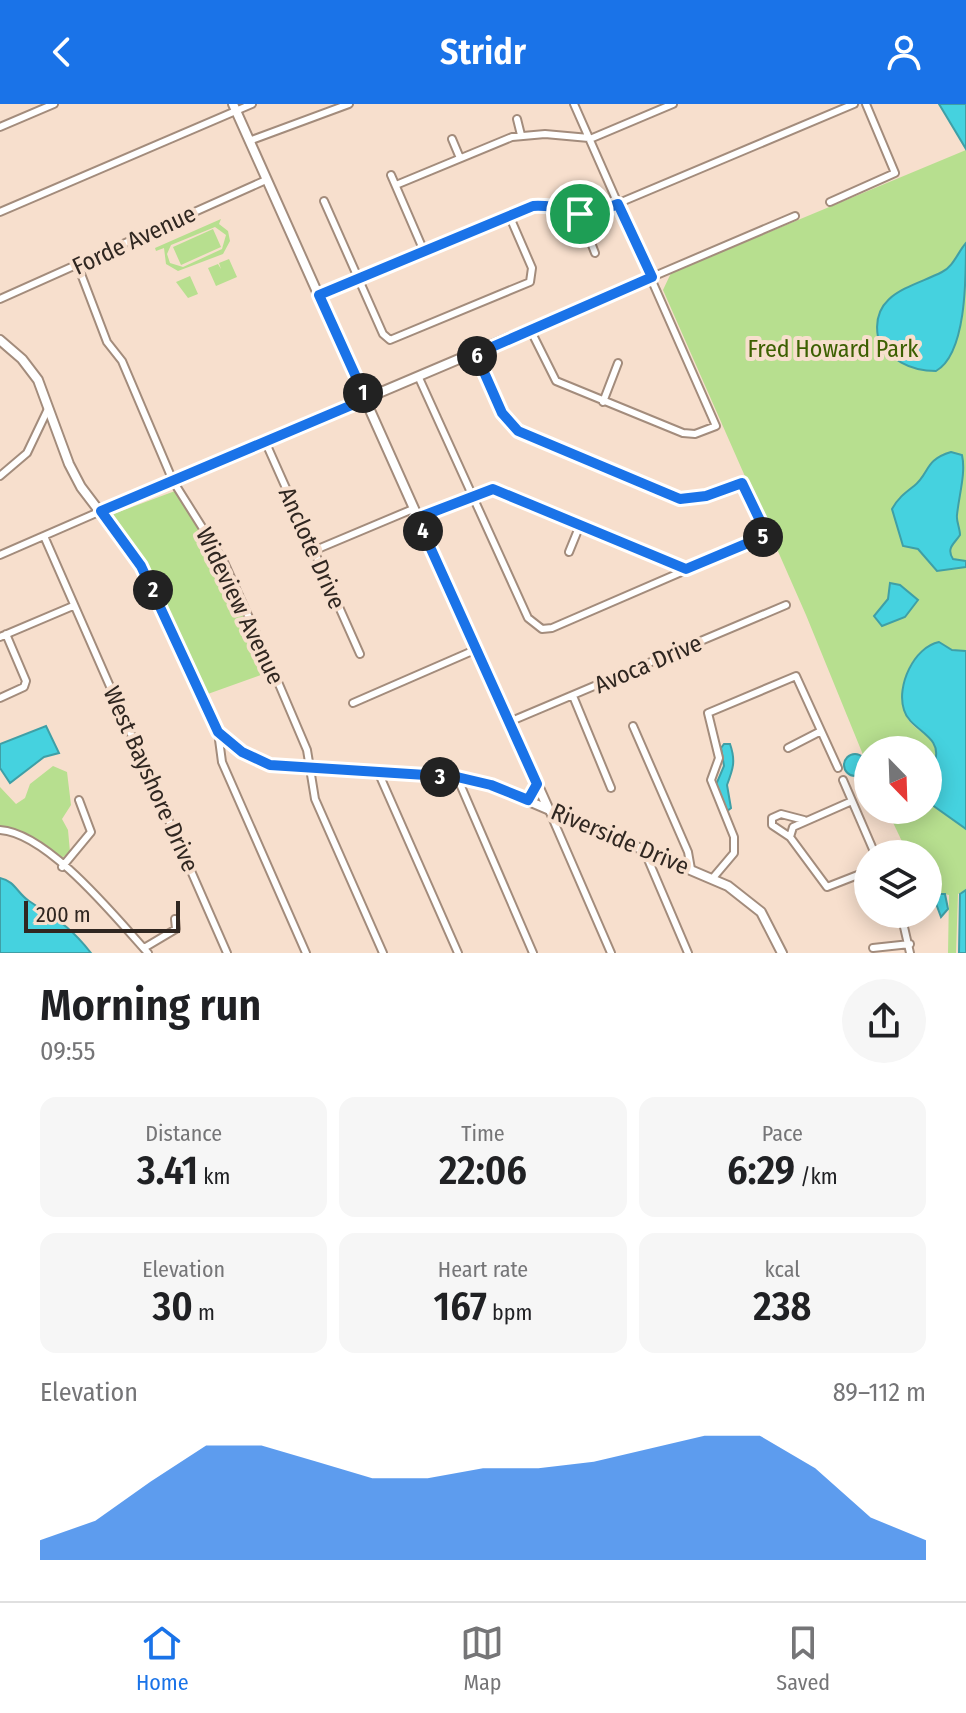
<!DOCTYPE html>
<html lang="en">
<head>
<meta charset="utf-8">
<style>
  body { margin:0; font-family:"Fira Sans Condensed",sans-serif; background:#f6f6f6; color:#202124; height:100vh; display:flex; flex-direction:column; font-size:30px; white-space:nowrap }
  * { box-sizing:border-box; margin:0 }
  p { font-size:26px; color:#757577 }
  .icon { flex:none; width:44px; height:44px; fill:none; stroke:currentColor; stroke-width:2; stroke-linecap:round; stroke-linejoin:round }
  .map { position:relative; height:849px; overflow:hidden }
  .details { display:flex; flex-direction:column; background:#fff; flex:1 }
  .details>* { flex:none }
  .needle { width:52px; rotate:157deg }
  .tools { position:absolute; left:854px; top:632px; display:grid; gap:16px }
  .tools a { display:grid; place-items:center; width:88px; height:88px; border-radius:50%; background:#fff; box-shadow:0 4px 20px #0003; font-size:40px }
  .scale { position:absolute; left:24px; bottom:20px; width:156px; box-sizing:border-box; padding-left:8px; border:4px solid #302721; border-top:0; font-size:22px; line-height:28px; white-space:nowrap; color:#302721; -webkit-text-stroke:6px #f7dfcd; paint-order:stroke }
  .pin { position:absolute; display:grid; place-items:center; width:68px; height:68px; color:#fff; margin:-34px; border:4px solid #fff; border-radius:50%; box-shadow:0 2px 8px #0007 }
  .km { position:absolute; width:40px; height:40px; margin:-20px; border-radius:50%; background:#222; color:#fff; font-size:22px; line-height:40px; text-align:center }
  .round { display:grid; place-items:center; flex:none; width:84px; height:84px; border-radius:42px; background:#f6f6f6 }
  .headline { display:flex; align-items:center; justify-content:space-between; height:136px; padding:0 40px }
  h1 { font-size:44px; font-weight:600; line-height:60px }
  .metrics { display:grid; grid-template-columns:repeat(3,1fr); gap:12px; height:136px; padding:8px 40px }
  .metrics div { display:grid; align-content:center; border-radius:16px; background:#f6f6f6; text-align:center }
  .metrics b { font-size:40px; font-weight:600 }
  .metrics small { font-size:22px; font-weight:400 }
  .metrics p { font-size:22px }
  .chart { height:224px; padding:16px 40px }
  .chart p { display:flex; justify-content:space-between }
  .chart svg { width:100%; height:144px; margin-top:8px; fill:#1a73e8; opacity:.7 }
  header { display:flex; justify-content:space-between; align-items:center; height:104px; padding:0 40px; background:#1a73e8; color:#fff; font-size:36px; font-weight:600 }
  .tab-bar { display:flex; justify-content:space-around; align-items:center; height:112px; border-top:2px solid #e0e0e0; background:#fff; font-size:22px; color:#757577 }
  .tab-bar a { display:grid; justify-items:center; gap:4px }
  .tab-bar .on { color:#1a73e8 }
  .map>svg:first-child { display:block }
  .green { fill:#b7df8f; fill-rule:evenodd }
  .water { fill:#45d2df; stroke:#3f9fa6; stroke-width:2 }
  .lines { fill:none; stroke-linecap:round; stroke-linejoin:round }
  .street-casing { stroke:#a38c7c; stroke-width:10 }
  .secondary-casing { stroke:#a38c7c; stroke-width:12 }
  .street { stroke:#fff; stroke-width:6 }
  .secondary { stroke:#fff; stroke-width:8 }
  .route-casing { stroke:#fff; stroke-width:16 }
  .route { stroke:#1a73e8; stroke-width:10 }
  .labels { text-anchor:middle; stroke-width:8; stroke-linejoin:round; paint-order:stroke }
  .street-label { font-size:24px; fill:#302721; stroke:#f7dfcd }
  .park-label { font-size:24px; fill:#3d6002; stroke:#f7dfcd }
</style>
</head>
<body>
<header><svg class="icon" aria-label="back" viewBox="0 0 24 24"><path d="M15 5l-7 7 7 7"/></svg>Stridr<svg class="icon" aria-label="person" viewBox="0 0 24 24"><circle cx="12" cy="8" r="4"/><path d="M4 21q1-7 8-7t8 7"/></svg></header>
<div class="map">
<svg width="966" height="849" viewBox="0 0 966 849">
  <rect width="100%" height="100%" fill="#f7dfcd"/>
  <path class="green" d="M966,46v501l-14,-1 -13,-7c-8,5 -20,10 -26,18 -10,15 -15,46 -3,61 11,13 32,17 25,39l-7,6v-17h-60v17l-62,-152 -143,-325 8,-17z
    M221,115l-2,5 9,7 2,10 -7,13 -45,17 -12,-7 -2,-16 -8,3 -1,-3zM215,123l11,8 -4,14 -39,18 -13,-4 -3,-9 4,-9z
    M213,125l8,18 -40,18 -8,-18z
    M229,155l8,18 -21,9 -8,-18 10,-4 3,5 -2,-6z
    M190,172l8,18 -10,4 -12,-16z
    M175,387l43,68 51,113 -64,23 -60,-128 -37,-51z
    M53,662l14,6 4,33 -9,14 6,11 2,22 -11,8 -29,-25 -30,-8v-40l16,17 9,-6 5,-14z
    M928,698l38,27v61l-8,4 -2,59h-8l1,-58 -13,-3 -4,8 -4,-7v-39h-20l-21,-44h41z"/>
  <path class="water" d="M939,0h27v45z
    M966,139c0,38 0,111 -30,128 -26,0 -47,-11 -58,-34 -8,-44 35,-50 64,-65 11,-5 16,-20 24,-29z
    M951,348l11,3c4,18 -3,40 -5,60 -1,6 3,13 3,20 -6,9 -14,13 -7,24l13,2v6l-29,4 -19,-22 -15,-3 -11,-37c6,-11 13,-16 22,-23 16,-13 10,-26 37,-34z
    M890,479l10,2 18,15 -13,17 -23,9 -8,-10 14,-17z
    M939,538l13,8 14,1v178l-38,-27v-35l7,-6c8,-26 -25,-30 -31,-51 -8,-24 10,-63 35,-68z
    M46,622l13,27 -15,4 -34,26 -10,-15v-24z
    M724,640h6c6,17 3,25 -3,41l4,23 -5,4 -11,-25 9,-21 -3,-18z
    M844 661a11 11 0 1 1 22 0a11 11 0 1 1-22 0Z
    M0,774c15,3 17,15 29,23 28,19 40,24 62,52h-91z
    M966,786v63h-7l1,-59z
    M938,790h7l3,15 -7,8 -7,-19z"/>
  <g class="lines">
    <g class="street-casing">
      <path id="street" d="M517,15l4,16
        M0,23l54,-23
        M452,35l8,19
        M590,35l83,-35
        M249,37l100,-37
        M391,71l32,74
        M396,81l116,-48 33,-3 44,4
        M324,97l59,133 7,6 140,-58 2,-14 -23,-53
        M830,98l65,-29 -29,-69
        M0,108l252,-108
        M580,110l15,39
        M78,162l29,76 15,19 51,120 51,81 54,120 29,68 8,49 68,154
        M652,173l143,-61
        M319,191l214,-89c24,-1 44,11 67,5l254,-107
        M0,195l266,-119
        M531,227l25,50 127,52 12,1 21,-8 -142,-322
        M419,274l109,240 14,11 10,-1 215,-93 -25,-52 -36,13 -26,3 -162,-68 -16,-18 -26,-59
        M603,298l15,-39
        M265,337l95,213
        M0,372l27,-23 21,-44
        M417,414l76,-29 193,80
        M44,432l183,417
        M313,447l100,-42
        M569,448l11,-27
        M0,451l101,-44
        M0,533l73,-31
        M573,592l38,92
        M0,594l24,-11 2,-6 -20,-47
        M353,599l124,-54
        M509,618l277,-117
        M633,622l55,126 3,17
        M218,628l4,30 84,191
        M788,644l33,-17
        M379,670l79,179
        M457,673l76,176
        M843,676l32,74
        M852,697l-59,26 -3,10 37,50 41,-16
        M548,704l63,145
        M0,726c48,3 116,88 148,123
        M790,733l-18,-12v-7l9,-4 23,6
        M644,746l44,103
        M62,763l29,-35 -12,-32
        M712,775l22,-26v-16l-23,-57 8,-22 -11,-45 88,-37 42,92
        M901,810l9,39
        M144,844l32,-19 -1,-10
        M873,844l37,-4"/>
    </g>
    <g class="secondary-casing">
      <path id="secondary" d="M233,0l315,704
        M0,236l22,19 16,21 31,84 12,23 60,79 77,166 24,20 28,13 187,12 34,8 237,101 33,26 21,41
        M101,407l551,-234"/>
    </g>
    <use href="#street" class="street"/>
    <use href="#secondary" class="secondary"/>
  </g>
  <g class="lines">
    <g class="route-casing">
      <path id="route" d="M618,100l34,73 -176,77 26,59 16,18 162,68 26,-3 36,-13 25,52 -81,34 -193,-80 -76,29 120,266 -9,16 -37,-15 -34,-8 -187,-12 -28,-13 -24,-20 -77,-166 -40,-55 265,-112 -47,-104 214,-89c39,-2 43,15 85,-2z"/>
    </g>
    <use href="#route" class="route"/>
  </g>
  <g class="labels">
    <g class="street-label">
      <text transform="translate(134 136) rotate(-25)" y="8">Forde Avenue</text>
      <text transform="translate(312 444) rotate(66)" y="8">Anclote Drive</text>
      <text transform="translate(240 502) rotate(64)" y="8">Wideview Avenue</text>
      <text transform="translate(648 560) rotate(-23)" y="8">Avoca Drive</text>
      <text transform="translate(151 675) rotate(66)" y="8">West Bayshore Drive</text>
      <text transform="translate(620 735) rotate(23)" y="8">Riverside Drive</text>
    </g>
    <g class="park-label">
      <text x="833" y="253">Fred Howard Park</text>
    </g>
  </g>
</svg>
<div class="tools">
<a><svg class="needle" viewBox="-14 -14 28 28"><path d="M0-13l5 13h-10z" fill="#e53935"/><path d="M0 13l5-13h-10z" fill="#757577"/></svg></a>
<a><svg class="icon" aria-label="layers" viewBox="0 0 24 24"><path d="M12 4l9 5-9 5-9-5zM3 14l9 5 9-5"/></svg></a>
</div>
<div class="scale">200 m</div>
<div class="pin" style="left:580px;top:110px;background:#1e9e55"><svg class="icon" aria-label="arrive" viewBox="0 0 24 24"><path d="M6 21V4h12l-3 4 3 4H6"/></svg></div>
<b class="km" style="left:363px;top:289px">1</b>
<b class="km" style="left:153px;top:486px">2</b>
<b class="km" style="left:440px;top:673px">3</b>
<b class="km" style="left:423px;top:427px">4</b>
<b class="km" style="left:763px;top:433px">5</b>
<b class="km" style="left:477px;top:252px">6</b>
</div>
<section class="details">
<div class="headline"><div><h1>Morning run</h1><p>09:55</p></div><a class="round"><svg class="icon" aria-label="share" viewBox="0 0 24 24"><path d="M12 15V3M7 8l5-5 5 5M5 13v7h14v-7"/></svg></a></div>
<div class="metrics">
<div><p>Distance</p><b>3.41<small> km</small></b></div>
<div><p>Time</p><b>22:06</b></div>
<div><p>Pace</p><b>6:29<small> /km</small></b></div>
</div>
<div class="metrics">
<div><p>Elevation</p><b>30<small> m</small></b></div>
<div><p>Heart rate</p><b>167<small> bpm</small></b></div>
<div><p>kcal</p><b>238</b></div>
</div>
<div class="chart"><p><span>Elevation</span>89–112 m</p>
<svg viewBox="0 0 160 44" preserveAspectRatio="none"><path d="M0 44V38L10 32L20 20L30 9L40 9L50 14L60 19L70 19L80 16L90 16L100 14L110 10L120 6L130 6L140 16L150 31L160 38V44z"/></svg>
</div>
</section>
<nav class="tab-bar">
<a class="on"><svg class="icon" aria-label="home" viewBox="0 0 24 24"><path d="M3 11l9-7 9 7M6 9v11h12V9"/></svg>Home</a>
<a><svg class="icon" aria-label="map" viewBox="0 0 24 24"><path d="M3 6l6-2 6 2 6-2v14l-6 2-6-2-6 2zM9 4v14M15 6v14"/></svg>Map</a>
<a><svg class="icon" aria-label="saved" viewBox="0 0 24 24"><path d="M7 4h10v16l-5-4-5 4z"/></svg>Saved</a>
</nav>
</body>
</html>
